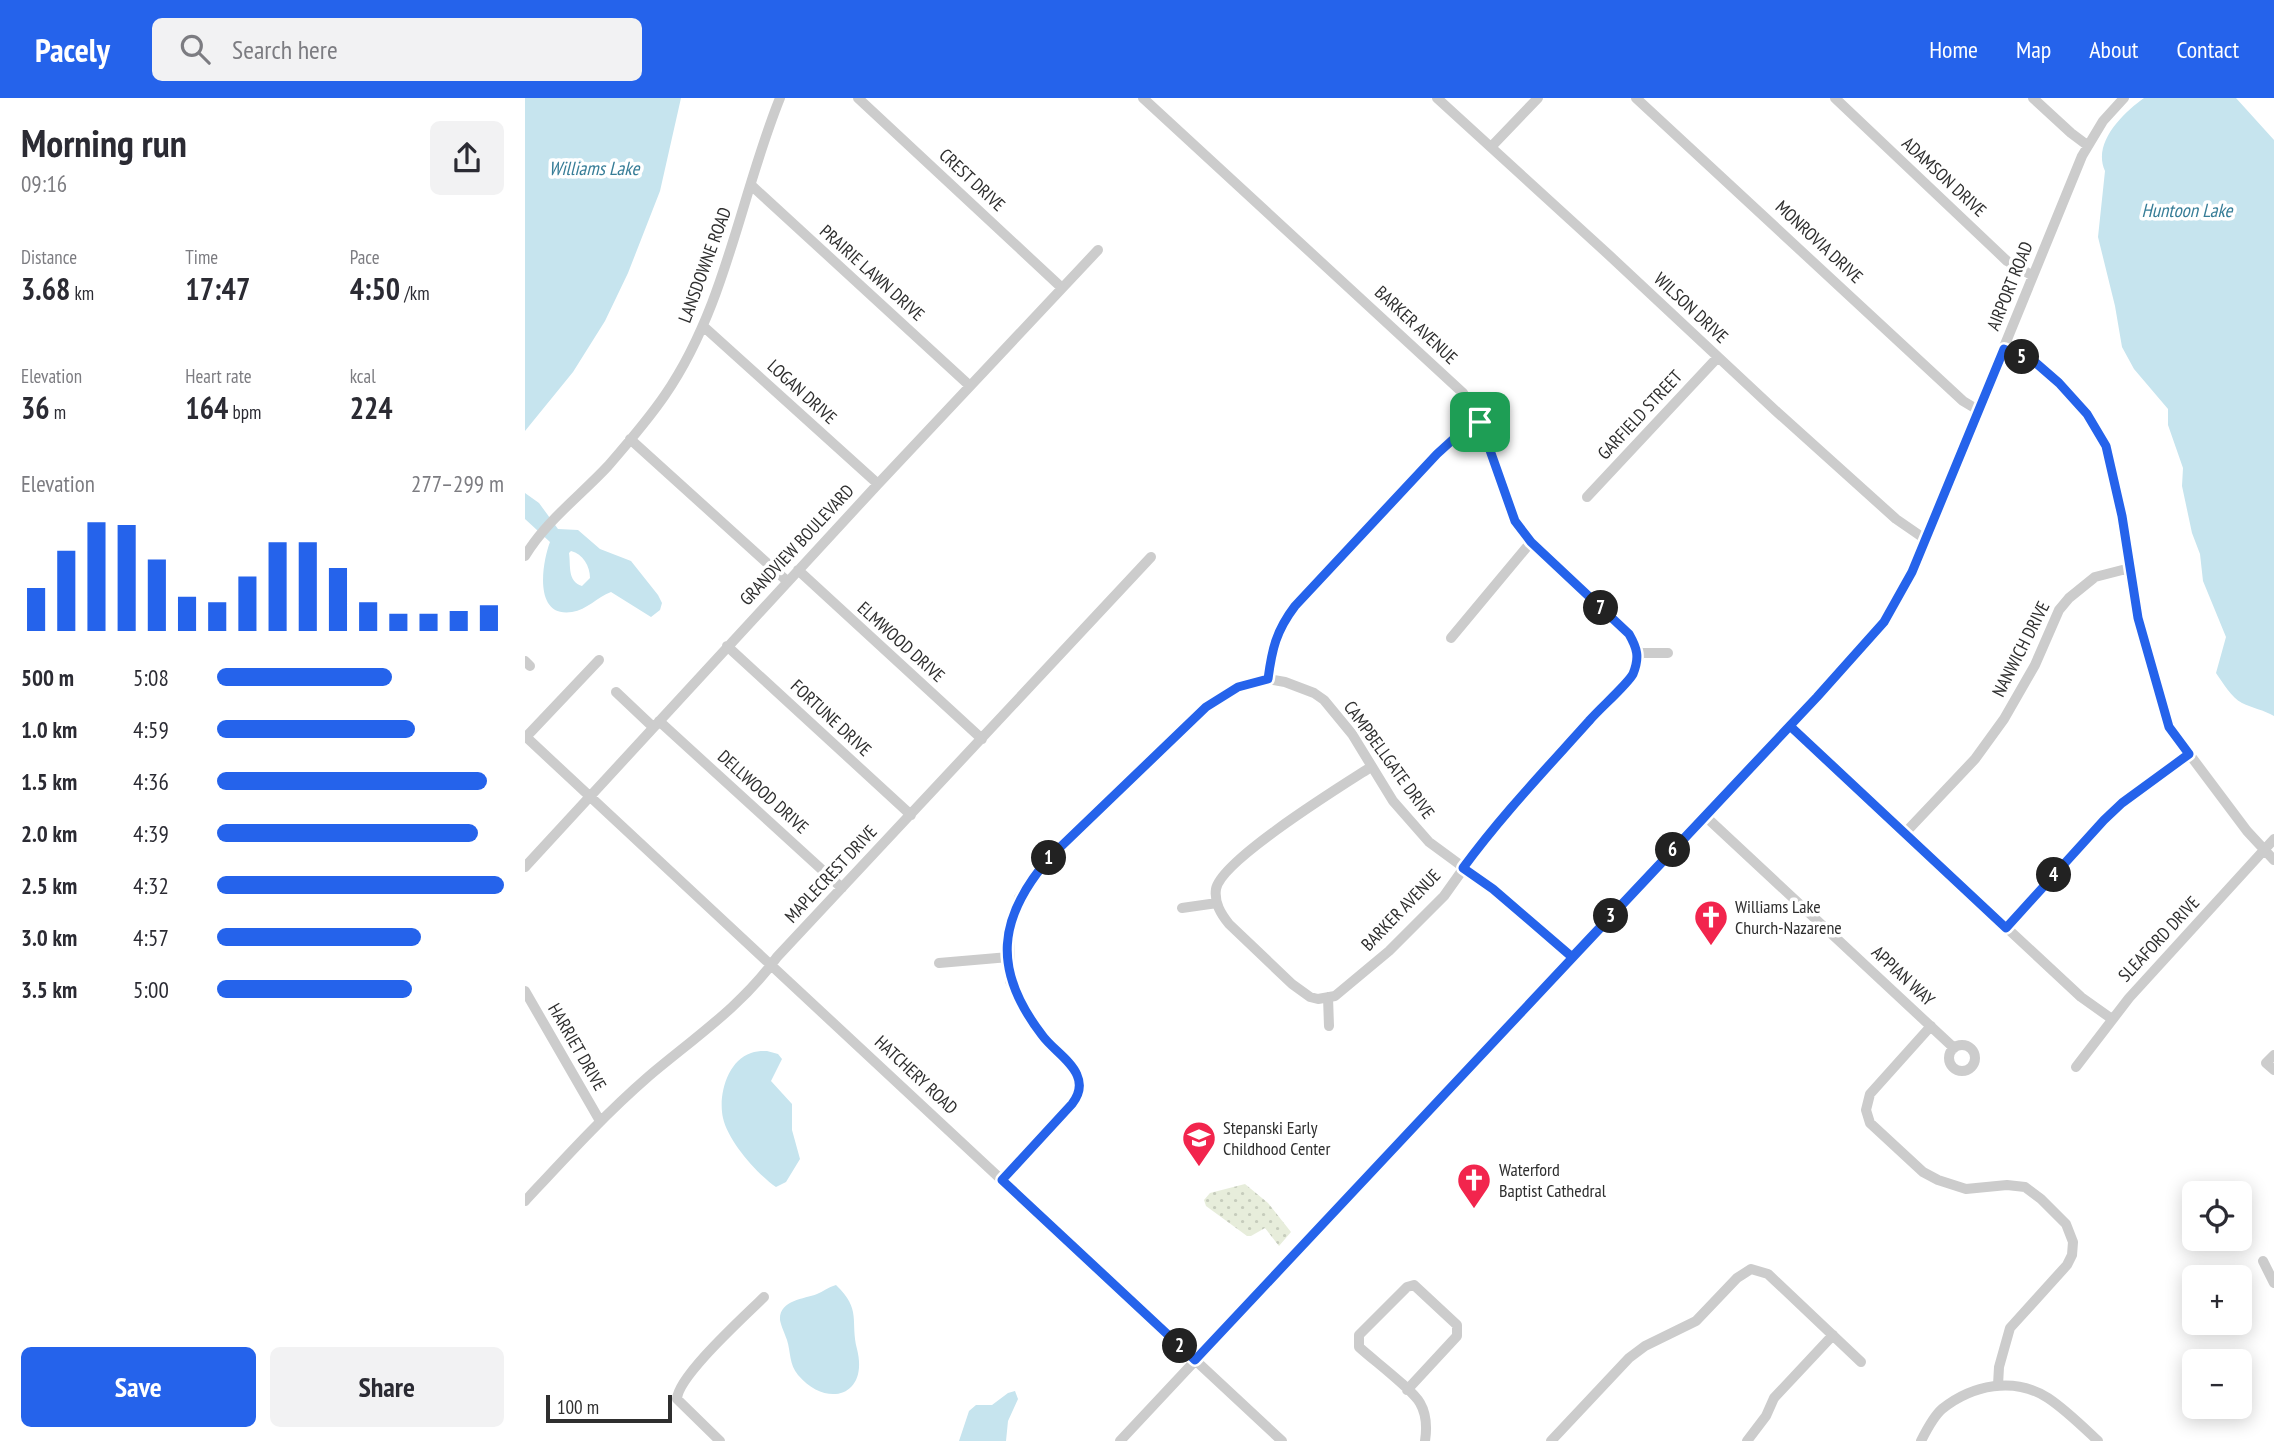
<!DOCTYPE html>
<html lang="en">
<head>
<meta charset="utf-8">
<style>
  body { margin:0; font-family:"PT Sans Narrow",sans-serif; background:#f2f2f3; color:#2b2b33; height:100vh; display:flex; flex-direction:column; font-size:26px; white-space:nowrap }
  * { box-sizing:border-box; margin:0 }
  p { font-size:23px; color:#7c7c81 }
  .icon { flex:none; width:38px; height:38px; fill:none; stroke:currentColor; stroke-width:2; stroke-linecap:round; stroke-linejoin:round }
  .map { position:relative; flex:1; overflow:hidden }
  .sheet { display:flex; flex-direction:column; background:#fff; width:525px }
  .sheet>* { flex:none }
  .controls { position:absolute; left:1657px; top:1083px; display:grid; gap:14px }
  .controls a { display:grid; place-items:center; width:70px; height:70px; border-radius:10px; background:#fff; box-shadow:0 4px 18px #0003; font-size:35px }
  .scale { position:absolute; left:21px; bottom:18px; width:126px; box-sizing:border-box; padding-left:7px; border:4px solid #2f2f2f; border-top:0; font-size:19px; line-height:24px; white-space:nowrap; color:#2f2f2f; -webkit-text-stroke:5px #fff; paint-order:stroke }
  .pin { position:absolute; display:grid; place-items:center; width:60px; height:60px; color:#fff; margin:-30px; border-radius:14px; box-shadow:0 4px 10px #0006 }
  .km { position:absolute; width:35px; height:35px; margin:-18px; border-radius:50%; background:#222; color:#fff; font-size:19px; line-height:35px; text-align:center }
  .round { display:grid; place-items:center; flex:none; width:74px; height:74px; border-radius:10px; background:#f2f2f3 }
  .summary { display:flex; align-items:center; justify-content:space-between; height:119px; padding:0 21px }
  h1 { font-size:38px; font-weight:700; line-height:52px }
  .metrics { display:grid; grid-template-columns:repeat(3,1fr); gap:10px; height:119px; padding:7px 21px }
  .metrics div { display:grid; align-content:center }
  .metrics b { font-size:30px; font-weight:700 }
  .metrics small { font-size:19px; font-weight:400 }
  .metrics p { font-size:19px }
  .chart { height:196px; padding:14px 21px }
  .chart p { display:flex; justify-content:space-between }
  .chart svg { width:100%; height:126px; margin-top:7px; stroke:#2563eb; stroke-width:6 }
  .primary-button { display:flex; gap:14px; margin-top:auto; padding:14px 21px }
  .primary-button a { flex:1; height:80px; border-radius:10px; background:#2563eb; color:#fff; font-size:28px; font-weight:700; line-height:80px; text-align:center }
  .primary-button a+a { background:#f2f2f3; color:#2b2b33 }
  ul { padding:0 21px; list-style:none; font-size:23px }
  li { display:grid; grid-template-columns:112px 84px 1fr; align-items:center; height:52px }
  li i { height:18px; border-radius:9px; background:#2563eb }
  header { display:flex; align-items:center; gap:42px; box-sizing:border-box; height:98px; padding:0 35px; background:#2563eb; color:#fff }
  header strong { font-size:33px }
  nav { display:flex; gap:38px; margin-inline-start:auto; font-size:24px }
  .search { width:490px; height:63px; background:#f2f2f3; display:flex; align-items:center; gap:18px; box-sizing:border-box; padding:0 24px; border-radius:10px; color:#7c7c81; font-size:26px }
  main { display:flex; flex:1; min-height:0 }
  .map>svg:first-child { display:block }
  .park { fill:url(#park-dots) }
  .water { fill:#c6e4ee; fill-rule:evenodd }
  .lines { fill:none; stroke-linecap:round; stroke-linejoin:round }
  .minor { stroke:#ccc; stroke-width:10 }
  .route-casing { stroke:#fff; stroke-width:14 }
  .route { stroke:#2563eb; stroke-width:9 }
  .labels { text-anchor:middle; stroke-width:7; stroke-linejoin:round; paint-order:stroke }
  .street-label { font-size:18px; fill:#2f2f2f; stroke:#fff }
  .poi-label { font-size:18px; fill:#2f2f2f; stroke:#fff; text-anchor:start }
  .water-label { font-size:19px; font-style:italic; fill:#377d97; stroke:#fff }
</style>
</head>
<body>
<header>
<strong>Pacely</strong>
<div class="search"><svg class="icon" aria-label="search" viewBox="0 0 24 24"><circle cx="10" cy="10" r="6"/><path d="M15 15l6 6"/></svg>Search here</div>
<nav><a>Home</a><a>Map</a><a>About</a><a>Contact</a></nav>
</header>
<main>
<section class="sheet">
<div class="summary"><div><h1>Morning run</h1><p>09:16</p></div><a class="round"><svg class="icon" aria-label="share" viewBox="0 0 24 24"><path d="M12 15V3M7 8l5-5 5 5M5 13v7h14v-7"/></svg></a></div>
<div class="metrics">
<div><p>Distance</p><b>3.68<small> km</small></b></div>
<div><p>Time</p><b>17:47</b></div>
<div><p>Pace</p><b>4:50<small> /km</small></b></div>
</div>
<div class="metrics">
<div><p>Elevation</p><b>36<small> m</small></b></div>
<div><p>Heart rate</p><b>164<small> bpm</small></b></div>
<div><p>kcal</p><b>224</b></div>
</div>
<div class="chart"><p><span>Elevation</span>277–299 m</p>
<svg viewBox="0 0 160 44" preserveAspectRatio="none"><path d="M5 44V29M15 44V16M25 44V6M35 44V7M45 44V19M55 44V32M65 44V34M75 44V25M85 44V13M95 44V13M105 44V22M115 44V34M125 44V38M135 44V38M145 44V37M155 44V35"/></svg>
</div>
<ul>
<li><b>500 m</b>5:08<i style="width:61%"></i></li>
<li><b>1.0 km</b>4:59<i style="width:69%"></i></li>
<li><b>1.5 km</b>4:36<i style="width:94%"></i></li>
<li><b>2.0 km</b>4:39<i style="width:91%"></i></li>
<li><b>2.5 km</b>4:32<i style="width:100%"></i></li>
<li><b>3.0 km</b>4:57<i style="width:71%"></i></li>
<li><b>3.5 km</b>5:00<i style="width:68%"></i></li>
</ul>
<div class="primary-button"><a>Save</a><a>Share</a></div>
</section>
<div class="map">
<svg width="1749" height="1343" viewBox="0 0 1749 1343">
  <defs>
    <pattern id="park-dots" width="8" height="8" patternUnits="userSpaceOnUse" patternTransform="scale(1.75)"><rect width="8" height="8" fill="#e7eddb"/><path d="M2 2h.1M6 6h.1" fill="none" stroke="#c6ccbc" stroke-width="1.8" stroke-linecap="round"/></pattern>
  </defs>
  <rect width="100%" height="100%" fill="#fff"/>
  <path class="park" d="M720,1086l23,19 23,29 -12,14 -14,-18 -14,8h-4l-41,-30 -2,-6 6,-7z"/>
  <path class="water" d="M0,0h156l-21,93 -32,82 -23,48 -32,51 -48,59z
    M1619,0h92l38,42v576c-10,-6 -22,-8 -32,-13 -11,-6 -19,-20 -26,-30l10,-36 -23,-56 -3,-27 -8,-21 -10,-47 1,-18 -15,-43v-16l-34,-40 -12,-22 -7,-41 -17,-69 7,-66c-13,-28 18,-58 39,-73z
    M0,395l14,10 19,26 20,1 22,19 31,12 27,34 4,8 -2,7 -9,7 -40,-25c-14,5 -24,18 -39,20 -39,6 -30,-49 -22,-70l-25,-23zM46,453c12,3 19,15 19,27l-8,8c-15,-5 -11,-20 -13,-33z
    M242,953l11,3 4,5 -11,22 21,23v26l8,29 -14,23 -10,5c-19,-13 -48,-46 -53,-69 -5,-22 4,-57 28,-65 5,-2 11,-2 16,-2z
    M311,1187c26,25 14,36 21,64 12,47 -30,60 -59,26 -9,-11 -7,-22 -11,-35 -2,-6 -6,-14 -7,-20 -1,-20 24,-21 37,-26 6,-2 11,-7 19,-9z
    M490,1293l3,8 -10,22 -2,20h-47l10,-30 7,-6h16l16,-12z"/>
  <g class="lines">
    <path class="minor" d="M333,0l204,190
      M618,0l320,295 14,21 38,107 16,21 97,92 9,13 2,9 -7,20 -24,24 -122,137 -42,59 -55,55 -54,45 -17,3 -8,-2 -18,-13 -63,-60c-8,-10 -15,-21 -13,-35 5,-29 127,-104 155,-122
      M912,0l173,158 167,156 119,107 29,20
      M1111,0l327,303 15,9
      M1310,0l172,163 26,15
      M1508,0l38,35 16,12
      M966,49l47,-49
      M226,87l219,201
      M178,228l175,158
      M1479,251l32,14 14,11 37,40 12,18 7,14 9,35 23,137 31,109 78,104 27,29
      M105,341l157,142
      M1062,399l131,-140
      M0,458c21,-35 55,-60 83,-90 19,-22 40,-46 57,-71 61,-89 75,-198 115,-297
      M273,472l184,169
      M926,540l80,-96
      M202,548l184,169
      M1113,555h30
      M0,563l5,5
      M743,581c4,-31 8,-48 27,-73l142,-152 22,-20 21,-12
      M91,594l37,35
      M134,623l183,167
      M1265,628l291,271 31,22
      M0,638l757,705
      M1,639l73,-77
      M1180,718l249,232
      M1380,735l70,-74 29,-40 31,-54 24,-55 10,-12 26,-21 35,-9
      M0,769l353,-383 220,-234
      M657,810l35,-5
      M1481,829l98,-107 18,-17 67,-49
      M414,865l70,-6
      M0,893l75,130
      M803,899l1,29
      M1406,928l-61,68 -4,16 4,13 53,49 15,8 28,9 41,-4 18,2 16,12 25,25 7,18 -1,13 -5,10 -57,63 -11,39 -1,18
      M1424 960a13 13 0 1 1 26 0a13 13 0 1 1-26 0Z
      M1749,957l-8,8 8,7
      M1551,969l53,-69 145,-159
      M477,1082l70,-76 7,-9 1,-11 -4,-12 -29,-30 -17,-22 -20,-39 -1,-51 10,-32 13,-20 45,-49 129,-122 32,-20 30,-8 17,3 29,11 10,7 28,34 41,67 36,41 64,47 79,68
      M0,1103c40,-43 79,-86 124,-125 45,-38 93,-70 128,-119l374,-400
      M1738,1163l11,22
      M882,1292l50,-54v-11l-43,-40 -7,2 -48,48v12c14,13 53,42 61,56 7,12 7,25 5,38
      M195,1343l-43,-42c1,-23 68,-83 87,-102
      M595,1343l670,-715 88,-97 17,-25 17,-32 170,-416 21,-35 21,-23
      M1026,1343l78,-83 16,-12 51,-25 41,-43 14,-9 17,5 93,88
      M1222,1343l19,-25 8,-18 59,-63
      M1396,1343c5,-10 12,-24 21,-32 30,-24 72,-33 106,-11 18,12 34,28 50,43"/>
  </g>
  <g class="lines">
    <g class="route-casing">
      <path id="route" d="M955,324l-21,12 -22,20 -142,152c-19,25 -23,43 -27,73l-30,8 -32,20 -156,150c-53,61 -58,113 -8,178 9,13 29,25 35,40 5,11 2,20 -5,29l-70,76 193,180 595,-634 216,202 98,-108 18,-17 67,-49 -20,-27 -31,-109 -16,-102 -16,-70 -19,-32 -28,-31 -23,-20 -32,-14 -92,223 -28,50 -67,75 -245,260 -79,-68 -30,-21c38,-52 83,-99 126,-147 10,-12 38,-36 44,-47 7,-17 4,-26 -4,-40l-98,-92 -16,-21 -35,-99"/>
    </g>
    <use href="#route" class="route"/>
  </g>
  <defs>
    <g id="church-pin" transform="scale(1.75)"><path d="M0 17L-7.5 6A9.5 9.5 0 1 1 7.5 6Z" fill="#f2254d" stroke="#fff"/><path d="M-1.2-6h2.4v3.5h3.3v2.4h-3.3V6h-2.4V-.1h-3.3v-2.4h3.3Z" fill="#fff"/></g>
    <g id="school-pin" transform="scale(1.75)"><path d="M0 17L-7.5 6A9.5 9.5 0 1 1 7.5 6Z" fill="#f2254d" stroke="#fff"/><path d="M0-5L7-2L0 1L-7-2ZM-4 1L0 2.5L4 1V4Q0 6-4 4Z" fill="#fff"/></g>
  </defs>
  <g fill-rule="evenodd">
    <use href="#church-pin" x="1186" y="819"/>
    <use href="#school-pin" x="674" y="1040"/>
    <use href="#church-pin" x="949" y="1082"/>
  </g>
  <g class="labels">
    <g class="street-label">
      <text transform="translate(1419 79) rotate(43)" y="6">ADAMSON DRIVE</text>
      <text transform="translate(447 82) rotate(43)" y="6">CREST DRIVE</text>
      <text transform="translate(1294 144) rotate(43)" y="6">MONROVIA DRIVE</text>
      <text transform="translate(180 167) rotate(-70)" y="6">LANSDOWNE ROAD</text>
      <text transform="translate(347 175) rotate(42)" y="6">PRAIRIE LAWN DRIVE</text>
      <text transform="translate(1485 188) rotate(-68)" y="6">AIRPORT ROAD</text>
      <text transform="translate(1166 210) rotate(43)" y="6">WILSON DRIVE</text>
      <text transform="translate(891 227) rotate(43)" y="6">BARKER AVENUE</text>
      <text transform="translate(277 294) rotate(42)" y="6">LOGAN DRIVE</text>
      <text transform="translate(1115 317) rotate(-47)" y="6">GARFIELD STREET</text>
      <text transform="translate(272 447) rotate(-47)" y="6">GRANDVIEW BOULEVARD</text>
      <text transform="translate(376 544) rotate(42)" y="6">ELMWOOD DRIVE</text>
      <text transform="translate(1496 551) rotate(-63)" y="6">NANWICH DRIVE</text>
      <text transform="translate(306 620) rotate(43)" y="6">FORTUNE DRIVE</text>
      <text transform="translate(864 662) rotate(54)" y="6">CAMPBELLGATE DRIVE</text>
      <text transform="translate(238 694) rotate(42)" y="6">DELLWOOD DRIVE</text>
      <text transform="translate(306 776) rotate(-47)" y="6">MAPLECREST DRIVE</text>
      <text transform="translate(876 812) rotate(-46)" y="6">BARKER AVENUE</text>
      <text transform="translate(1634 841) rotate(-47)" y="6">SLEAFORD DRIVE</text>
      <text transform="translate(1378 878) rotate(43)" y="6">APPIAN WAY</text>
      <text transform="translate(52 949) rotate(60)" y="6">HARRIET DRIVE</text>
      <text transform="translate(391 977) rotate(43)" y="6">HATCHERY ROAD</text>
    </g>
    <g class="poi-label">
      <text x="1210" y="815">Williams Lake<tspan x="1210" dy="21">Church-Nazarene</tspan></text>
      <text x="698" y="1036">Stepanski Early<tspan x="698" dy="21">Childhood Center</tspan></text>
      <text x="974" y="1078">Waterford<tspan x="974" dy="21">Baptist Cathedral</tspan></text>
    </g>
    <g class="water-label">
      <text x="69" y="77">Williams Lake</text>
      <text x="1662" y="119">Huntoon Lake</text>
    </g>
  </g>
</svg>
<div class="controls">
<a><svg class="icon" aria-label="locate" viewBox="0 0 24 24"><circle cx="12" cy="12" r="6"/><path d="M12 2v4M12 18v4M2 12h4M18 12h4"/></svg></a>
<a>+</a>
<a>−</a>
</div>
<div class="scale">100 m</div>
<div class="pin" style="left:955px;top:324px;background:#1e9e55"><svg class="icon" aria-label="arrive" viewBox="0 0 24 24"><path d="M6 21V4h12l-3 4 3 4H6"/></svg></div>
<b class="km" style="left:524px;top:760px">1</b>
<b class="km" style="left:655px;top:1248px">2</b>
<b class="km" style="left:1086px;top:818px">3</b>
<b class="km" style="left:1529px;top:777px">4</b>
<b class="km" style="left:1497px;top:259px">5</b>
<b class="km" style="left:1148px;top:752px">6</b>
<b class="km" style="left:1076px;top:510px">7</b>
</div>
</main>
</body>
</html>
